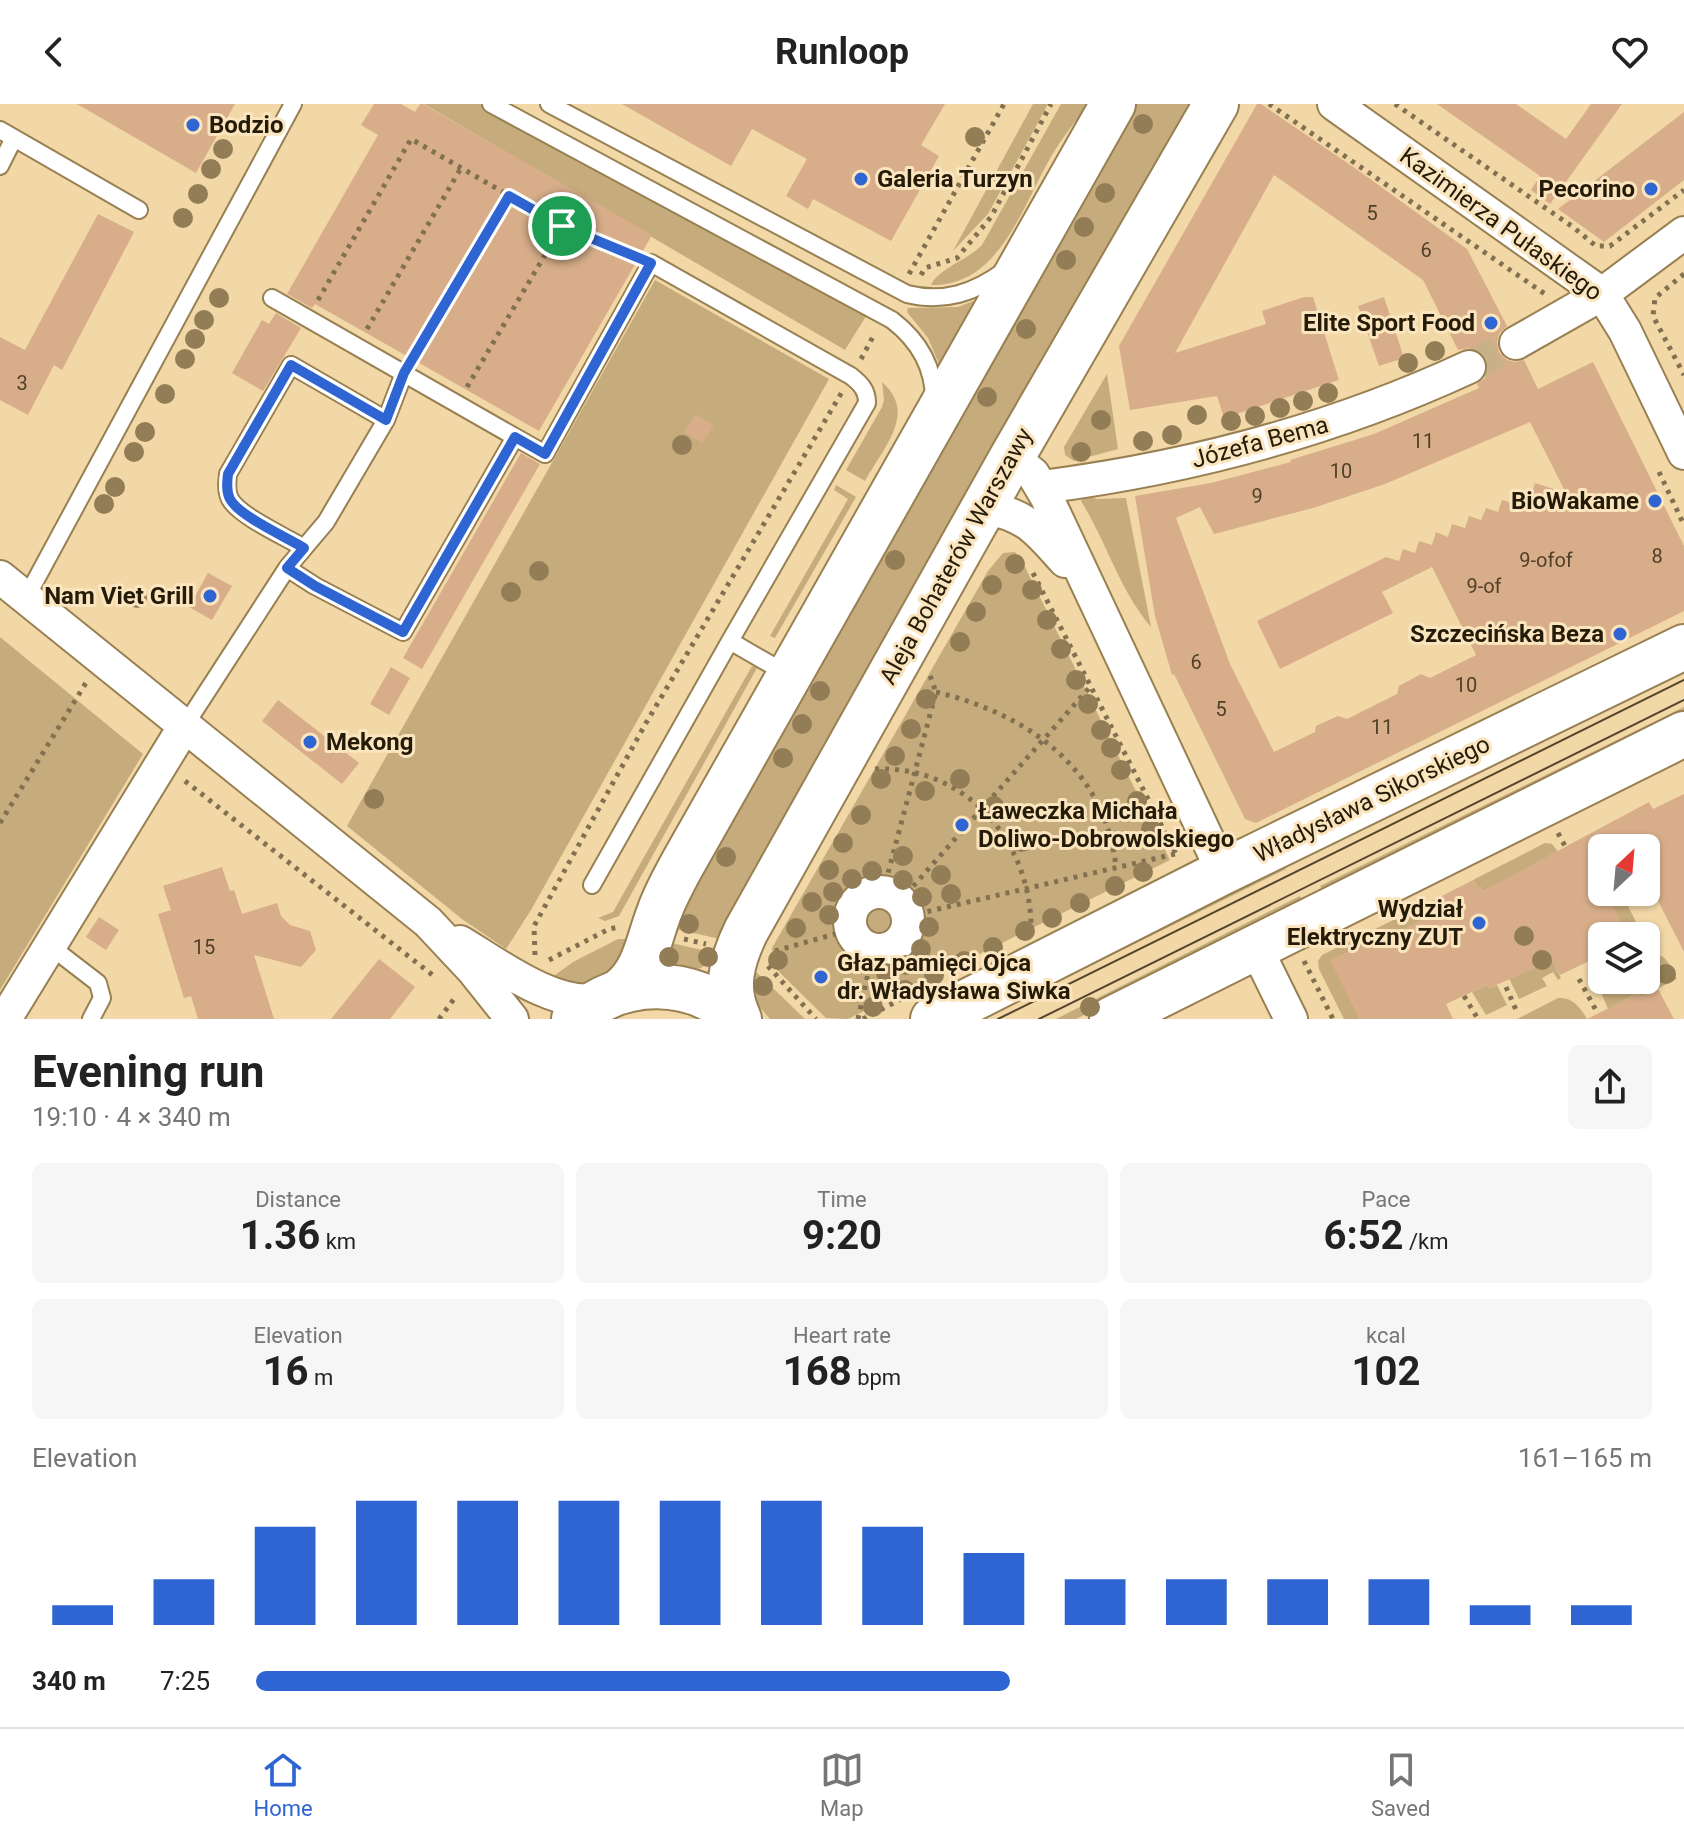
<!DOCTYPE html>
<html lang="en">
<head>
<meta charset="utf-8">
<style>
  body { margin:0; font-family:Roboto,sans-serif; background:#f6f6f6; color:#222; height:100vh; display:flex; flex-direction:column; font-size:30px; white-space:nowrap }
  * { box-sizing:border-box; margin:0 }
  p { font-size:26px; color:#767676 }
  .icon { flex:none; width:44px; height:44px; fill:none; stroke:currentColor; stroke-width:2; stroke-linecap:round; stroke-linejoin:round }
  .map { position:relative; height:915px; overflow:hidden }
  .details { display:flex; flex-direction:column; background:#fff; flex:1 }
  .details>* { flex:none }
  .needle { width:52px; rotate:26deg }
  .controls { position:absolute; left:1588px; top:730px; display:grid; gap:16px }
  .controls a { display:grid; place-items:center; width:72px; height:72px; border-radius:12px; background:#fff; box-shadow:0 2px 6px #0004; font-size:40px }
  .pin { position:absolute; display:grid; place-items:center; width:68px; height:68px; color:#fff; margin:-34px; border:4px solid #fff; border-radius:50%; box-shadow:0 2px 8px #0007 }
  .round { display:grid; place-items:center; flex:none; width:84px; height:84px; border-radius:12px; background:#f6f6f6 }
  .overview { display:flex; align-items:center; justify-content:space-between; height:136px; padding:0 32px }
  h1 { font-size:44px; font-weight:700; line-height:60px }
  .figures { display:grid; grid-template-columns:repeat(3,1fr); gap:12px; height:136px; padding:8px 32px }
  .figures div { display:grid; align-content:center; border-radius:12px; background:#f6f6f6; text-align:center }
  .figures b { font-size:40px; font-weight:700 }
  .figures small { font-size:22px; font-weight:400 }
  .figures p { font-size:22px }
  .chart { height:224px; padding:16px 32px }
  .chart p { display:flex; justify-content:space-between }
  .chart svg { width:100%; height:144px; margin-top:8px; stroke:#2f65d3; stroke-width:6 }
  ul { padding:0 32px; list-style:none; font-size:26px }
  li { display:grid; grid-template-columns:128px 96px 1fr; align-items:center; height:60px }
  li i { height:20px; border-radius:10px; background:#2f65d3 }
  header { display:flex; justify-content:space-between; align-items:center; height:104px; padding:0 32px; background:#fff; font-size:36px; font-weight:700 }
  .dock { display:flex; justify-content:space-around; align-items:center; height:112px; border-top:2px solid #e0e0e0; background:#fff; font-size:22px; color:#767676 }
  .dock a { display:grid; justify-items:center; gap:4px }
  .dock .selected { color:#2f65d3 }
  .map>svg:first-child { display:block }
  .green { fill:#c6ac7c }
  .building { fill:#d8ae8a; fill-rule:evenodd }
  .lines { fill:none; stroke-linecap:round; stroke-linejoin:round }
  .street-tunnel { stroke:#c9b187; stroke-width:32; stroke-dasharray:32 16; stroke-linecap:butt }
  .lane-casing { stroke:#988053; stroke-width:20 }
  .street-casing { stroke:#988053; stroke-width:36 }
  .secondary-casing { stroke:#988053; stroke-width:48 }
  .path { stroke:#827151; stroke-width:5; stroke-dasharray:4 6; stroke-linecap:butt }
  .lane { stroke:#fff; stroke-width:16 }
  .street { stroke:#fff; stroke-width:32 }
  .secondary { stroke:#fff; stroke-width:44 }
  .tram { stroke:#53462c; stroke-width:2 }
  .tree { fill:#927d56 }
  .route-casing { stroke:#fff; stroke-width:16 }
  .route { stroke:#2f65d3; stroke-width:10 }
  .poi-dot { fill:#2f65d3; stroke:#fbe5bf; stroke-width:3 }
  .labels { text-anchor:middle; stroke-width:6; stroke-linejoin:round; paint-order:stroke }
  .number-label { font-size:20px; fill:#514028 }
  .poi-label { font-size:24px; font-weight:bold; fill:#241b08; stroke:#fbe5bf; text-anchor:end }
  .street-label { font-size:24px; fill:#241b08; stroke:#fbe5bf }
</style>
</head>
<body>
<header><svg class="icon" aria-label="back" viewBox="0 0 24 24"><path d="M15 5l-7 7 7 7"/></svg>Runloop<svg class="icon" aria-label="heart" viewBox="0 0 24 24"><path d="M12 20l-8-8c-3-5 5-10 8-4 3-6 11-1 8 4z"/></svg></header>
<div class="map">
<svg width="1684" height="915" viewBox="0 0 1684 915">
  <rect width="100%" height="100%" fill="#f2d7a7"/>
  <path class="green" d="M424,0h56l388,209 -23,37z
    M1033,0h15l-60,110 -35,37z
    M1061,0h27c-12,17 -26,34 -36,51 -29,49 -52,132 -121,130 7,-16 38,-26 51,-40z
    M1136,0h61l-477,835 -49,-11 275,-496z
    M655,176l174,99 -298,531 -25,39 -44,-30 -115,-93z
    M981,194l-40,71 -13,-31 -21,-26 1,-4 50,-1z
    M1107,270l11,75 -44,12 -9,-6 -1,-8z
    M882,278c36,31 1,66 -17,99l-19,-11 36,-63 2,-7z
    M836,381l20,12 -81,141 -5,-2 78,-137 -14,-9z
    M1085,391l12,4 29,-1 25,129c-32,-38 -44,-84 -70,-126z
    M1015,448l10,15 145,293 -322,159 -22,-1 -53,-52 -1,-18 216,-377 15,-18z
    M0,533l143,117 -143,236z
    M752,562l5,2 -138,248 -14,5 -7,-3 15,-6z
    M1684,603v11l-359,178 -5,-10z
    M1545,739l7,1 7,9 -76,38 -2,-4 -3,1 -5,-8z
    M1283,756l3,9 -279,138 -2,-6z
    M1604,788h17l22,44h-34z
    M1300,792l5,10 -229,113h-20z
    M1438,794l4,8 -3,2 2,3 -76,38 -2,-4 -32,15 29,59h-16l-25,-50 -1,-8 4,-6z
    M1602,832l-50,24 9,18 -3,2 -5,-8 -11,6 5,8 -28,13 -10,-21z
    M618,835h15l-23,35 -34,13 -25,-9 22,-16z
    M667,838l48,11 -3,8 -13,8 -27,-6 -8,-7z
    M1653,850c14,0 18,14 24,25l-36,18 -3,-4 -30,16 -8,-19 4,-10h42v-23z
    M751,863l54,52h-35c-18,-20 -21,-25 -19,-52z
    M1487,881l2,3 8,-3 10,20 -21,10 -14,-23z
    M1558,894c15,-1 22,9 29,21h-70z"/>
  <path class="building" d="M77,0h158l-39,69z
    M374,0h27l14,8 5,-8h3l229,131 -113,196 -224,-127 -3,4 -25,-14 91,-159 -17,-10z
    M622,0h323l-24,41 18,11 -48,85 -78,-42 -5,10 -22,-13 21,-37 -55,-30 -21,37z
    M1257,0h4l98,67 108,78 40,77 -8,8 -2,8 2,10 8,8 8,2 9,-2 14,29 55,-27 91,184v65l-428,212 -11,-4 -71,-145 -2,1 -17,-59 -20,-120 76,-13 80,-21 -1,-2 84,-26 105,-46 -2,-4 8,-6 3,-10 -2,-9 -6,-8 -10,-3 -12,2 -35,-70 -149,-105 -99,178 91,-29 -4,-13 42,-14h9l26,83 -115,38 -7,-22 -87,14 -11,-64zM1530,318l36,71 -31,-10 -4,13 -12,-4 -4,12 -13,-4 -4,12 -12,-4 -5,12 -12,-4 -4,12 -13,-4 -4,13 -12,-5 -4,13 -13,-4 -4,12 -12,-4 -4,12 -13,-4 -129,64 23,48 113,-56 -11,-21 50,-25 44,88 -46,23 -9,-4 -22,12 -2,8 -50,25 -9,-3 -22,10 -1,6 -41,20 -44,-88 -54,-146 24,-11 14,27 99,-26 72,-24z
    M1437,0h79l50,35 25,-35h31l-72,100 -19,-14 9,-14z
    M1684,8v68l-80,62 -46,-33z
    M98,110l36,18 -72,138 -8,-5 -26,50 -28,-15v-63l25,13z
    M1384,193l20,61 -25,8 -21,-60z
    M276,209l25,15 -38,63 -31,-18 30,-53 7,4z
    M696,310l18,12 -12,17 -18,-11z
    M521,349l19,11 -118,205 -19,-11z
    M208,469l24,13 -20,34 -23,-13z
    M391,563l19,11 -21,37 -19,-11z
    M278,596l81,63 -17,21 -80,-63z
    M1684,690v158l-38,-75v-29h-44v44h3l20,36 -16,8h-7v19l-42,20 -8,-14 -63,27 -2,-3 -41,19 7,15h-93l-30,-59 33,-15 2,4 76,-38 -2,-3 3,-2 -4,-8 35,-18 5,8 3,-1 2,4 166,-89 4,7z
    M222,763l8,24 4,-1 8,24 35,-11 4,13 9,9 20,6 6,19 -15,17 -47,-12 20,64h-76l-7,-23 -7,2 -26,-84 13,-4 -8,-24z
    M99,813l20,13 -13,20 -20,-13z
    M379,855l36,28 -25,32h-59z
    M1658,885l16,30h-87l52,-26 2,4z"/>
  <g class="lines">
    <path class="street-tunnel" d="M1469,263l47,-24"/>
    <g class="lane-casing">
      <path id="lane" d="M491,0l401,216c26,20 42,47 42,80
        M549,0l358,190c37,9 67,-1 97,-23
        M0,26l139,80
        M0,62l14,-28
        M272,194l243,139
        M304,444c-18,-11 -65,-32 -74,-49 -4,-8 -3,-17 -2,-25l63,-109 95,55
        M287,464l28,18 88,46 112,-195 30,17 106,-191 200,113c10,8 16,14 16,27l-137,238 57,33
        M26,494l267,-494
        M184,623l103,-159 39,-46 60,-102 18,-47
        M592,781l138,-244
        M50,842l48,37 4,15 -11,21"/>
    </g>
    <g class="street-casing">
      <path id="street" d="M1334,0l268,190 23,37 59,122
        M1516,239l86,-49 82,-61
        M1012,353l21,17 13,22 177,376
        M1042,383c148,-19 291,-57 427,-120
        M984,403c44,9 52,22 81,54
        M0,473l428,345 45,48 39,49
        M850 817a29 29 0 1 1 58 0a29 29 0 1 1-58 0Z
        M460,838c37,22 97,68 141,57
        M1256,844l35,71
        M5,915l179,-292"/>
    </g>
    <g class="secondary-casing">
      <path id="secondary" d="M620,887c25,-19 28,-50 39,-78 7,-20 18,-39 28,-57l426,-752
        M574,915c48,-44 118,-43 165,0
        M739,915c-15,-31 -7,-59 7,-88l266,-474 204,-353
        M933,915l290,-147 461,-225
        M1112,915l572,-285"/>
    </g>
    <path class="path" d="M1269,0l276,190
      M1395,0l178,123 23,19h14l74,-56
      M909,170l95,-170
      M1684,170l-29,24 -2,18 31,59
      M921,171l4,-7 32,-10 34,-41 60,-113
      M318,196l93,-161 151,87 71,30
      M367,225l94,-161
      M414,251l95,-159
      M861,255l14,-26
      M467,283l95,-161
      M1659,368l25,53
      M1033,469l144,283
      M936,588c91,22 170,76 180,176
      M875,665c92,-4 158,75 156,163
      M185,677l250,196
      M0,719l87,-142
      M1558,729l7,13
      M883,788l53,-200 -7,-19
      M900,797l191,-215
      M908,812l267,-62
      M684,835l22,5
      M775,847l74,-21
      M535,851l-1,-29 112,-203 196,-331
      M549,856l60,-31 10,-2
      M1304,857l29,58
      M768,862l48,53
      M1579,875l19,35
      M1506,883l10,23
      M1464,892l14,23
      M439,915l18,-24
      M858,915l15,-68
      M863,915l40,-21"/>
    <use href="#lane" class="lane"/>
    <use href="#street" class="street"/>
    <use href="#secondary" class="secondary"/>
    <path class="tram" d="M998,915l686,-339
      M1039,915l645,-319"/>
  </g>
  <g class="tree">
    <circle cx="1143" cy="20" r="10"/>
    <circle cx="975" cy="33" r="10"/>
    <circle cx="223" cy="45" r="10"/>
    <circle cx="211" cy="65" r="10"/>
    <circle cx="1105" cy="89" r="10"/>
    <circle cx="198" cy="90" r="10"/>
    <circle cx="183" cy="114" r="10"/>
    <circle cx="1084" cy="123" r="10"/>
    <circle cx="1066" cy="156" r="10"/>
    <circle cx="219" cy="194" r="10"/>
    <circle cx="204" cy="216" r="10"/>
    <circle cx="1026" cy="225" r="10"/>
    <circle cx="195" cy="235" r="10"/>
    <circle cx="1435" cy="247" r="10"/>
    <circle cx="185" cy="255" r="10"/>
    <circle cx="1408" cy="259" r="10"/>
    <circle cx="1328" cy="289" r="10"/>
    <circle cx="165" cy="290" r="10"/>
    <circle cx="987" cy="293" r="10"/>
    <circle cx="1303" cy="297" r="10"/>
    <circle cx="1280" cy="304" r="10"/>
    <circle cx="1197" cy="311" r="10"/>
    <circle cx="1255" cy="312" r="10"/>
    <circle cx="1101" cy="316" r="10"/>
    <circle cx="1231" cy="317" r="10"/>
    <circle cx="145" cy="328" r="10"/>
    <circle cx="1172" cy="331" r="10"/>
    <circle cx="1143" cy="337" r="10"/>
    <circle cx="682" cy="341" r="10"/>
    <circle cx="134" cy="348" r="10"/>
    <circle cx="1081" cy="348" r="10"/>
    <circle cx="115" cy="383" r="10"/>
    <circle cx="104" cy="400" r="10"/>
    <circle cx="895" cy="456" r="10"/>
    <circle cx="1015" cy="460" r="10"/>
    <circle cx="539" cy="467" r="10"/>
    <circle cx="992" cy="481" r="10"/>
    <circle cx="1032" cy="486" r="10"/>
    <circle cx="511" cy="488" r="10"/>
    <circle cx="137" cy="494" r="10"/>
    <circle cx="976" cy="508" r="10"/>
    <circle cx="1047" cy="516" r="10"/>
    <circle cx="960" cy="538" r="10"/>
    <circle cx="1061" cy="545" r="10"/>
    <circle cx="1076" cy="576" r="10"/>
    <circle cx="820" cy="587" r="10"/>
    <circle cx="926" cy="595" r="10"/>
    <circle cx="1088" cy="600" r="10"/>
    <circle cx="802" cy="620" r="10"/>
    <circle cx="911" cy="625" r="10"/>
    <circle cx="1101" cy="626" r="10"/>
    <circle cx="1111" cy="644" r="10"/>
    <circle cx="895" cy="652" r="10"/>
    <circle cx="783" cy="654" r="10"/>
    <circle cx="1121" cy="666" r="10"/>
    <circle cx="881" cy="675" r="10"/>
    <circle cx="960" cy="675" r="10"/>
    <circle cx="925" cy="687" r="10"/>
    <circle cx="374" cy="695" r="10"/>
    <circle cx="1137" cy="697" r="10"/>
    <circle cx="994" cy="702" r="10"/>
    <circle cx="861" cy="711" r="10"/>
    <circle cx="1151" cy="725" r="10"/>
    <circle cx="1022" cy="738" r="10"/>
    <circle cx="843" cy="739" r="10"/>
    <circle cx="903" cy="752" r="10"/>
    <circle cx="726" cy="753" r="10"/>
    <circle cx="829" cy="766" r="10"/>
    <circle cx="872" cy="767" r="10"/>
    <circle cx="1143" cy="768" r="10"/>
    <circle cx="941" cy="771" r="10"/>
    <circle cx="852" cy="775" r="10"/>
    <circle cx="903" cy="776" r="10"/>
    <circle cx="1115" cy="782" r="10"/>
    <circle cx="833" cy="788" r="10"/>
    <circle cx="951" cy="790" r="10"/>
    <circle cx="922" cy="793" r="10"/>
    <circle cx="812" cy="798" r="10"/>
    <circle cx="1080" cy="799" r="10"/>
    <circle cx="829" cy="811" r="10"/>
    <circle cx="1052" cy="814" r="10"/>
    <circle cx="689" cy="820" r="10"/>
    <circle cx="929" cy="823" r="10"/>
    <circle cx="796" cy="824" r="10"/>
    <circle cx="1025" cy="827" r="10"/>
    <circle cx="1524" cy="832" r="10"/>
    <circle cx="993" cy="843" r="10"/>
    <circle cx="921" cy="845" r="10"/>
    <circle cx="669" cy="853" r="10"/>
    <circle cx="708" cy="853" r="10"/>
    <circle cx="778" cy="856" r="10"/>
    <circle cx="1542" cy="856" r="10"/>
    <circle cx="964" cy="857" r="10"/>
    <circle cx="906" cy="861" r="10"/>
    <circle cx="886" cy="869" r="10"/>
    <circle cx="1666" cy="870" r="10"/>
    <circle cx="934" cy="871" r="10"/>
    <circle cx="763" cy="882" r="10"/>
    <circle cx="905" cy="886" r="10"/>
    <circle cx="873" cy="903" r="10"/>
    <circle cx="1090" cy="903" r="10"/>
  </g>
  <g class="lines">
    <g class="route-casing">
      <path id="route" d="M509,92l53,30 89,37 -106,191 -30,-17 -112,195 -88,-46 -28,-18 17,-20c-18,-11 -65,-32 -74,-49 -4,-8 -3,-17 -2,-25l63,-109 95,55 18,-47z"/>
    </g>
    <use href="#route" class="route"/>
  </g>
  <g class="poi-dot">
    <circle cx="193" cy="21" r="8"/>
    <circle cx="861" cy="75" r="8"/>
    <circle cx="1651" cy="85" r="8"/>
    <circle cx="1491" cy="219" r="8"/>
    <circle cx="1655" cy="397" r="8"/>
    <circle cx="210" cy="492" r="8"/>
    <circle cx="1620" cy="530" r="8"/>
    <circle cx="310" cy="638" r="8"/>
    <circle cx="962" cy="721" r="8"/>
    <circle cx="1479" cy="819" r="8"/>
    <circle cx="821" cy="873" r="8"/>
  </g>
  <g class="labels">
    <g class="number-label">
      <text x="1372" y="116">5</text>
      <text x="1426" y="153">6</text>
      <text x="22" y="286">3</text>
      <text x="1423" y="344">11</text>
      <text x="1341" y="374">10</text>
      <text x="1257" y="399">9</text>
      <text x="1657" y="459">8</text>
      <text x="1546" y="463">9-ofof</text>
      <text x="1484" y="489">9-of</text>
      <text x="1196" y="565">6</text>
      <text x="1466" y="588">10</text>
      <text x="1221" y="612">5</text>
      <text x="1382" y="630">11</text>
      <text x="204" y="850">15</text>
    </g>
    <g class="poi-label">
      <text x="209" y="29" text-anchor="start">Bodzio</text>
      <text x="877" y="83" text-anchor="start">Galeria Turzyn</text>
      <text x="1635" y="93">Pecorino</text>
      <text x="1475" y="227">Elite Sport Food</text>
      <text x="1639" y="405">BioWakame</text>
      <text x="194" y="500">Nam Viet Grill</text>
      <text x="1604" y="538">Szczecińska Beza</text>
      <text x="326" y="646" text-anchor="start">Mekong</text>
      <text x="978" y="715" text-anchor="start">Ławeczka Michała<tspan x="978" dy="28">Doliwo-Dobrowolskiego</tspan></text>
      <text x="1463" y="813">Wydział<tspan x="1463" dy="28">Elektryczny ZUT</tspan></text>
      <text x="837" y="867" text-anchor="start">Głaz pamięci Ojca<tspan x="837" dy="28">dr. Władysława Siwka</tspan></text>
    </g>
    <g class="street-label">
      <text transform="translate(1501 120) rotate(36)" y="8">Kazimierza Pułaskiego</text>
      <text transform="translate(1260 338) rotate(-15)" y="8">Józefa Bema</text>
      <text transform="translate(956 452) rotate(-61)" y="8">Aleja Bohaterów Warszawy</text>
      <text transform="translate(1372 695) rotate(-26)" y="8">Władysława Sikorskiego</text>
    </g>
  </g>
</svg>
<div class="controls">
<a><svg class="needle" viewBox="-14 -14 28 28"><path d="M0-13l5 13h-10z" fill="#e53935"/><path d="M0 13l5-13h-10z" fill="#767676"/></svg></a>
<a><svg class="icon" aria-label="layers" viewBox="0 0 24 24"><path d="M12 4l9 5-9 5-9-5zM3 14l9 5 9-5"/></svg></a>
</div>
<div class="pin" style="left:562px;top:122px;background:#1e9e55"><svg class="icon" aria-label="arrive" viewBox="0 0 24 24"><path d="M6 21V4h12l-3 4 3 4H6"/></svg></div>
</div>
<section class="details">
<div class="overview"><div><h1>Evening run</h1><p>19:10 · 4 × 340 m</p></div><a class="round"><svg class="icon" aria-label="share" viewBox="0 0 24 24"><path d="M12 15V3M7 8l5-5 5 5M5 13v7h14v-7"/></svg></a></div>
<div class="figures">
<div><p>Distance</p><b>1.36<small> km</small></b></div>
<div><p>Time</p><b>9:20</b></div>
<div><p>Pace</p><b>6:52<small> /km</small></b></div>
</div>
<div class="figures">
<div><p>Elevation</p><b>16<small> m</small></b></div>
<div><p>Heart rate</p><b>168<small> bpm</small></b></div>
<div><p>kcal</p><b>102</b></div>
</div>
<div class="chart"><p><span>Elevation</span>161–165 m</p>
<svg viewBox="0 0 160 44" preserveAspectRatio="none"><path d="M5 44V38M15 44V30M25 44V14M35 44V6M45 44V6M55 44V6M65 44V6M75 44V6M85 44V14M95 44V22M105 44V30M115 44V30M125 44V30M135 44V30M145 44V38M155 44V38"/></svg>
</div>
<ul>
<li><b>340 m</b>7:25<i style="width:54%"></i></li>
</ul>
</section>
<nav class="dock">
<a class="selected"><svg class="icon" aria-label="home" viewBox="0 0 24 24"><path d="M3 11l9-7 9 7M6 9v11h12V9"/></svg>Home</a>
<a><svg class="icon" aria-label="map" viewBox="0 0 24 24"><path d="M3 6l6-2 6 2 6-2v14l-6 2-6-2-6 2zM9 4v14M15 6v14"/></svg>Map</a>
<a><svg class="icon" aria-label="saved" viewBox="0 0 24 24"><path d="M7 4h10v16l-5-4-5 4z"/></svg>Saved</a>
</nav>
</body>
</html>
